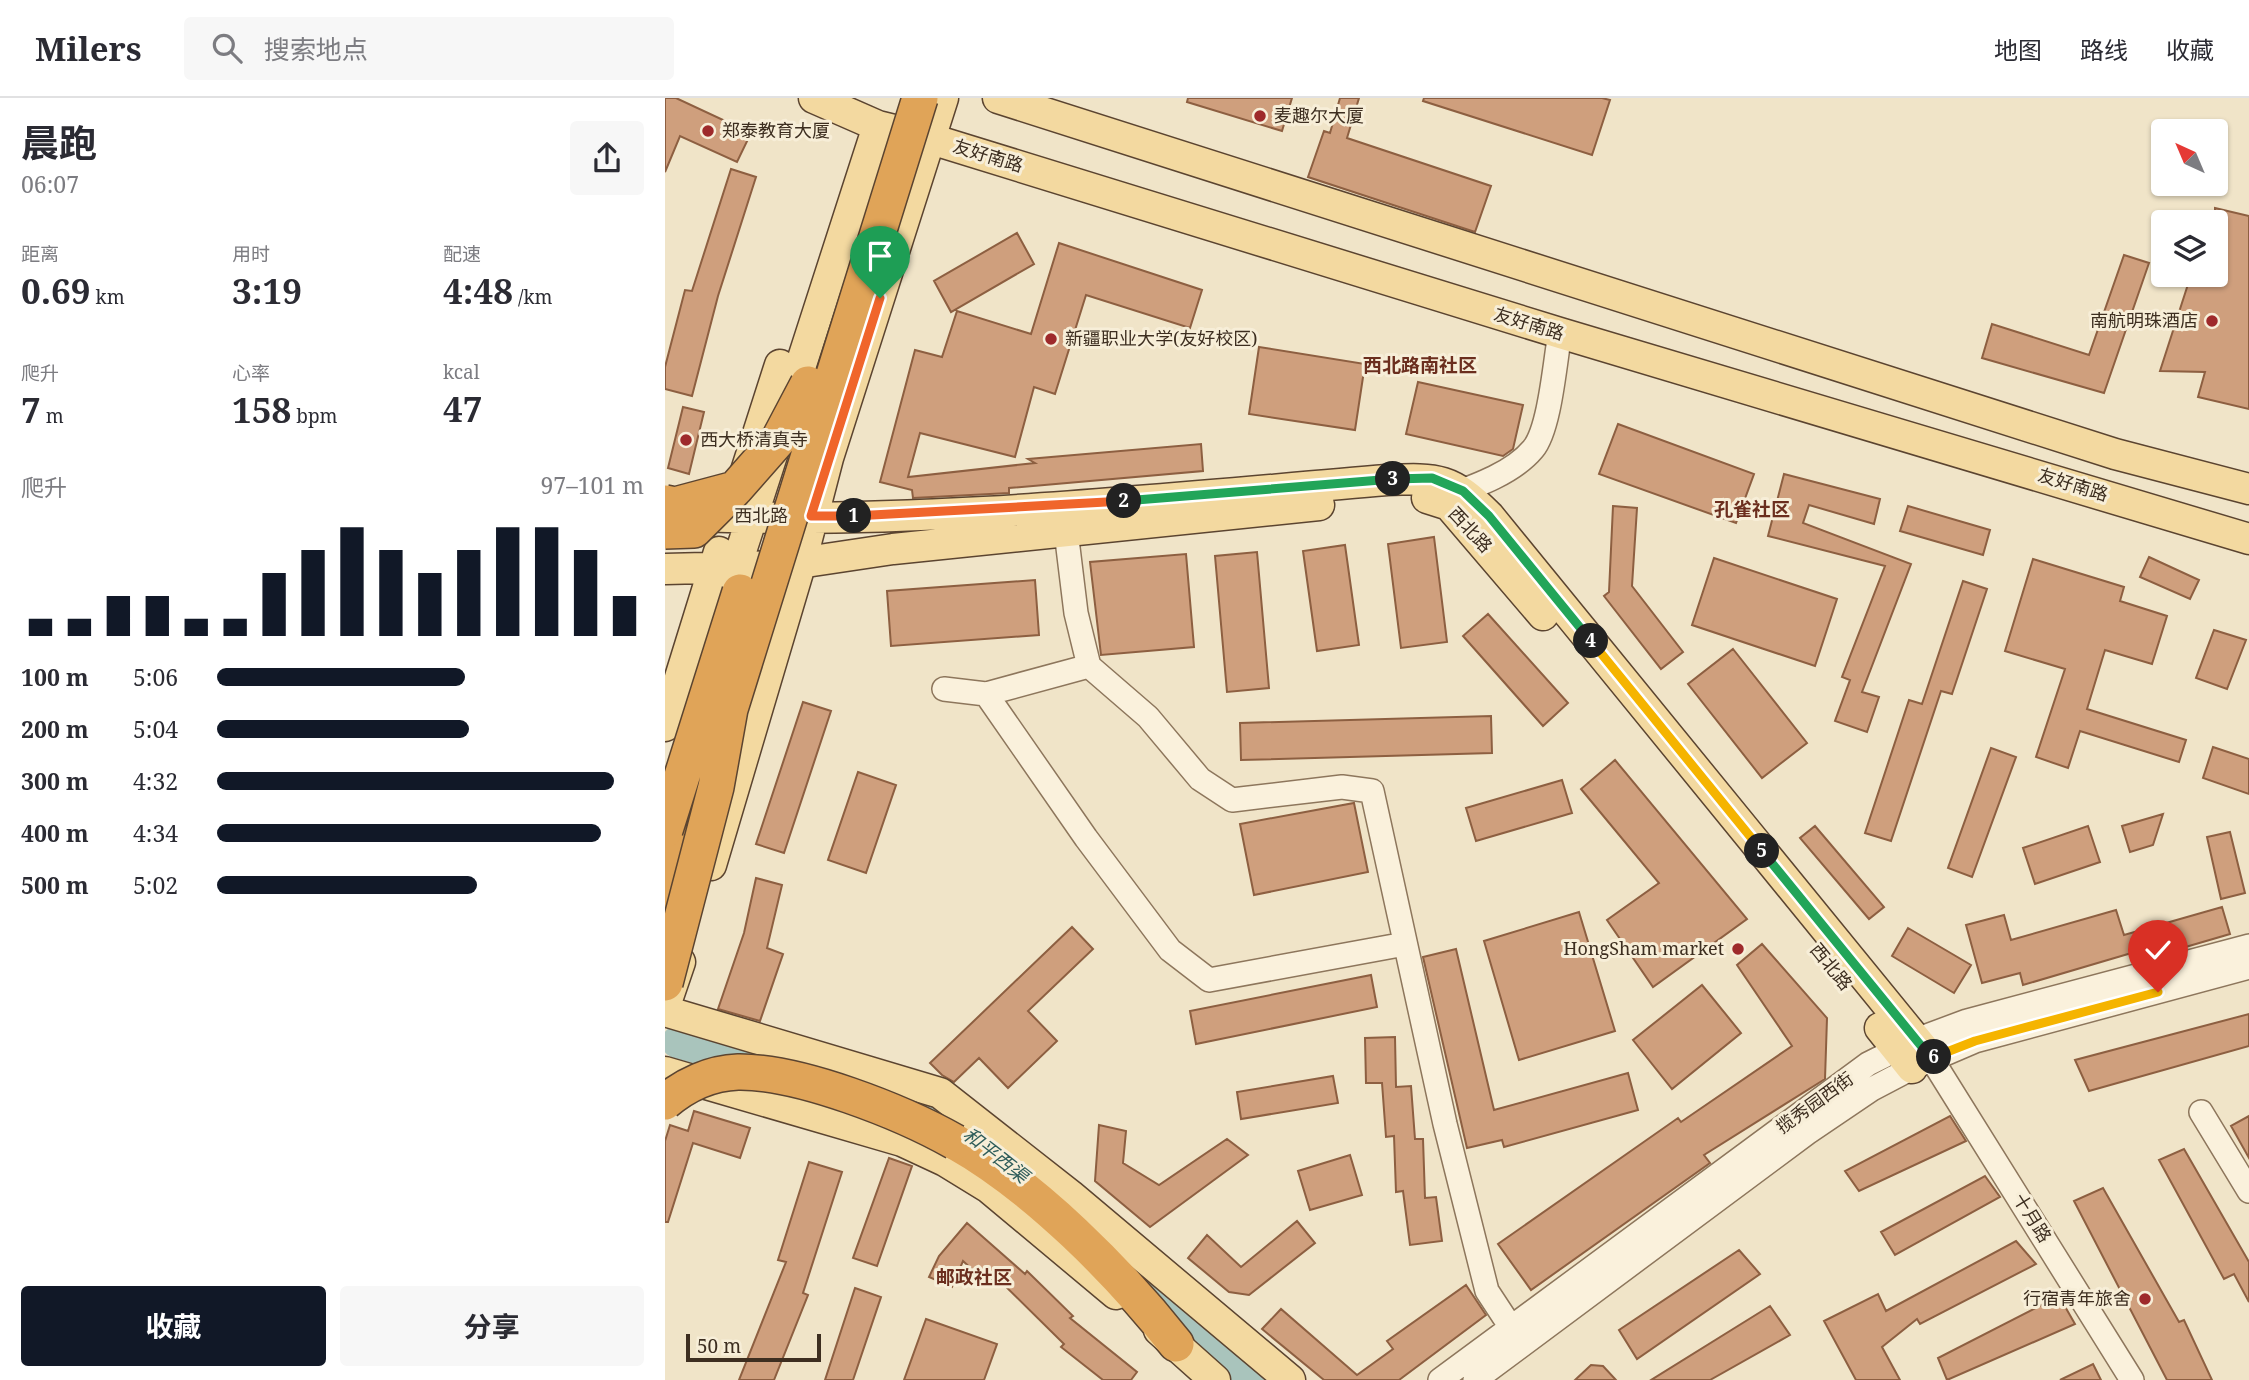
<!DOCTYPE html>
<html lang="zh">
<head>
<meta charset="utf-8">
<style>
  body { margin:0; font-family:"Noto Serif","Noto Sans SC",serif; background:#f7f7f7; color:#2b2b33; height:100vh; display:flex; flex-direction:column; font-size:26px; white-space:nowrap }
  * { box-sizing:border-box; margin:0 }
  p { font-size:23px; color:#7c7c81 }
  .icon { flex:none; width:38px; height:38px; fill:none; stroke:currentColor; stroke-width:2; stroke-linecap:round; stroke-linejoin:round }
  .map { position:relative; flex:1; overflow:hidden }
  .panel { display:flex; flex-direction:column; background:#fff; width:665px }
  .panel>* { flex:none }
  .needle { width:46px; rotate:316deg }
  .fabs { position:absolute; left:1486px; top:21px; display:grid; gap:14px }
  .fabs a { display:grid; place-items:center; width:77px; height:77px; border-radius:7px; background:#fff; box-shadow:0 2px 5px #0004; font-size:35px }
  .scale { position:absolute; left:21px; bottom:18px; width:135px; box-sizing:border-box; padding-left:7px; border:4px solid #3d2e20; border-top:0; font-size:19px; line-height:24px; white-space:nowrap; color:#3d2e20; -webkit-text-stroke:5px #f7eed8; paint-order:stroke }
  .pin { position:absolute; display:grid; place-items:center; width:60px; height:60px; color:#fff; margin:-72px -30px; border-radius:50% 50% 50% 0; rotate:-45deg; box-shadow:0 0 7px #0007 }
  .pin .icon { rotate:45deg }
  .km { position:absolute; width:35px; height:35px; margin:-18px; border-radius:50%; background:#222; color:#fff; font-size:19px; line-height:35px; text-align:center }
  .round { display:grid; place-items:center; flex:none; width:74px; height:74px; border-radius:7px; background:#f7f7f7 }
  .headline { display:flex; align-items:center; justify-content:space-between; height:119px; padding:0 21px }
  h1 { font-size:38px; font-weight:700; line-height:52px }
  .metrics { display:grid; grid-template-columns:repeat(3,1fr); gap:10px; height:119px; padding:7px 21px }
  .metrics div { display:grid; align-content:center }
  .metrics b { font-size:35px; font-weight:700 }
  .metrics small { font-size:19px; font-weight:400 }
  .metrics p { font-size:19px }
  .chart { height:196px; padding:14px 21px }
  .chart p { display:flex; justify-content:space-between }
  .chart svg { width:100%; height:126px; margin-top:7px; stroke:#111827; stroke-width:6 }
  .action { display:flex; gap:14px; margin-top:auto; padding:14px 21px }
  .action a { flex:1; height:80px; border-radius:7px; background:#111827; color:#fff; font-size:28px; font-weight:700; line-height:80px; text-align:center }
  .action a+a { background:#f7f7f7; color:#2b2b33 }
  ul { padding:0 21px; list-style:none; font-size:23px }
  li { display:grid; grid-template-columns:112px 84px 1fr; align-items:center; height:52px }
  li i { height:18px; border-radius:9px; background:#111827 }
  header { display:flex; align-items:center; gap:42px; box-sizing:border-box; height:98px; padding:0 35px; background:#fff; border-bottom:2px solid #e1e1e2 }
  header strong { font-size:33px }
  nav { display:flex; gap:38px; margin-inline-start:auto; font-size:24px }
  .search { width:490px; height:63px; background:#f7f7f7; display:flex; align-items:center; gap:18px; box-sizing:border-box; padding:0 24px; border-radius:7px; color:#7c7c81; font-size:26px }
  main { display:flex; flex:1; min-height:0 }
  .map>svg:first-child { display:block }
  .lines { fill:none; stroke-linecap:round; stroke-linejoin:round }
  .river { stroke:#a9c4bc; stroke-width:33 }
  .building { fill:#cf9f7d; stroke:#8d5f41; stroke-width:2 }
  .minor-casing { stroke:#8d765c; stroke-width:26 }
  .major-casing { stroke:#5b4430; stroke-width:33 }
  .highway-casing { stroke:#5b4430; stroke-width:38 }
  .minor { stroke:#faf1dc; stroke-width:23 }
  .major { stroke:#f3d9a0; stroke-width:30 }
  .highway { stroke:#e0a458; stroke-width:35 }
  .highway-bridge-casing { stroke:#5b4430; stroke-width:38; stroke-linecap:butt }
  .highway-bridge { stroke:#e0a458; stroke-width:35 }
  .split-1-casing { stroke:#fff; stroke-width:14 }
  .split-2-casing { stroke:#fff; stroke-width:14 }
  .split-3-casing { stroke:#fff; stroke-width:14 }
  .split-4-casing { stroke:#fff; stroke-width:14 }
  .split-5-casing { stroke:#fff; stroke-width:14 }
  .split-6-casing { stroke:#fff; stroke-width:14 }
  .split-7-casing { stroke:#fff; stroke-width:14 }
  .split-1 { stroke:#f0652b; stroke-width:9 }
  .split-2 { stroke:#f0652b; stroke-width:9 }
  .split-3 { stroke:#22a559; stroke-width:9 }
  .split-4 { stroke:#22a559; stroke-width:9 }
  .split-5 { stroke:#f5b400; stroke-width:9 }
  .split-6 { stroke:#22a559; stroke-width:9 }
  .split-7 { stroke:#f5b400; stroke-width:9 }
  .poi-dot { fill:#9e2a2b; stroke:#f7eed8; stroke-width:2.5 }
  .labels { text-anchor:middle; stroke-width:6; stroke-linejoin:round; paint-order:stroke }
  .poi-label { font-size:18px; fill:#3d2e20; stroke:#f7eed8; text-anchor:start }
  .street-label { font-size:18px; fill:#3d2e20; stroke:#f7eed8 }
  .neighbourhood-label { font-size:19px; font-weight:bold; fill:#6b2e1e; stroke:#f7eed8 }
  .water-label { font-size:19px; font-style:italic; fill:#2f5d5a; stroke:#f7eed8 }
</style>
</head>
<body>
<header>
<strong>Milers</strong>
<div class="search"><svg class="icon" aria-label="search" viewBox="0 0 24 24"><circle cx="10" cy="10" r="6"/><path d="M15 15l6 6"/></svg>搜索地点</div>
<nav><a>地图</a><a>路线</a><a>收藏</a></nav>
</header>
<main>
<section class="panel">
<div class="headline"><div><h1>晨跑</h1><p>06:07</p></div><a class="round"><svg class="icon" aria-label="share" viewBox="0 0 24 24"><path d="M12 15V3M7 8l5-5 5 5M5 13v7h14v-7"/></svg></a></div>
<div class="metrics">
<div><p>距离</p><b>0.69<small> km</small></b></div>
<div><p>用时</p><b>3:19</b></div>
<div><p>配速</p><b>4:48<small> /km</small></b></div>
</div>
<div class="metrics">
<div><p>爬升</p><b>7<small> m</small></b></div>
<div><p>心率</p><b>158<small> bpm</small></b></div>
<div><p>kcal</p><b>47</b></div>
</div>
<div class="chart"><p><span>爬升</span>97–101 m</p>
<svg viewBox="0 0 160 44" preserveAspectRatio="none"><path d="M5 44V38M15 44V38M25 44V30M35 44V30M45 44V38M55 44V38M65 44V22M75 44V14M85 44V6M95 44V14M105 44V22M115 44V14M125 44V6M135 44V6M145 44V14M155 44V30"/></svg>
</div>
<ul>
<li><b>100 m</b>5:06<i style="width:58%"></i></li>
<li><b>200 m</b>5:04<i style="width:59%"></i></li>
<li><b>300 m</b>4:32<i style="width:93%"></i></li>
<li><b>400 m</b>4:34<i style="width:90%"></i></li>
<li><b>500 m</b>5:02<i style="width:61%"></i></li>
</ul>
<div class="action"><a>收藏</a><a>分享</a></div>
</section>
<div class="map">
<svg width="1584" height="1282" viewBox="0 0 1584 1282">
  <rect width="100%" height="100%" fill="#f0e4c8"/>
  <g class="lines">
    <path class="river" d="M13,944l93,25
      M223,1000l46,13 45,27
      M459,1167l129,115"/>
  </g>
  <path class="building" d="M0,0h11l75,35 -14,29 -57,-26 -15,36z
    M523,0h104l-10,33 -95,-29z
    M675,0h19l-12,40 144,48 -16,46 -167,-55 16,-46 6,2z
    M759,0h178l8,2 -18,55 -169,-54z
    M66,71l25,8 -38,119 -26,100 -27,-7v-22l20,-77 7,1z
    M1550,110l34,8v193l-51,-12 7,-25 -45,-1 31,-96h24z
    M352,135l17,31 -83,48 -17,-31z
    M394,145l143,47 -12,38 -104,-33 -31,99 -21,-7 -19,70 -95,-24 -12,44 127,-14 -7,-4 173,-15 2,27 -194,17v5l-96,5 -1,-8 -32,-8 35,-132 27,7 15,-46 74,23z
    M1459,157l25,8 -45,130 -122,-35 10,-34 97,31z
    M594,249l106,17 -10,66 -106,-16z
    M753,284l105,23 -10,44 -10,7 -97,-22z
    M18,309l21,5 -15,62 -21,-6z
    M953,326l136,50 -18,49 -137,-49z
    M1119,376l96,25 -6,25 -65,-19 -6,18 108,41 -49,128 17,5 -12,35 -32,-11 15,-41 -8,-3 43,-111 -117,-30z
    M948,408l24,2 -5,78 51,66 -22,17 -57,-73 5,-4z
    M1243,408l82,24 -7,25 -83,-24z
    M769,439l13,105 -46,6 -13,-104z
    M680,447l14,100 -42,6 -14,-100z
    M592,454l12,136 -42,4 -12,-136z
    M521,456l8,93 -93,8 -11,-93z
    M1484,459l50,23 -9,19 -50,-22z
    M1049,460l123,41 -22,67 -123,-41z
    M1368,461l91,28 -4,14 47,15 -15,48 -47,-14 -18,59 99,31 -7,22 -99,-31 -12,37 -32,-11 29,-88 -60,-18z
    M370,482l4,55 -148,11 -4,-55z
    M1298,483l24,8 -35,105 -11,-3 -50,150 -26,-8 44,-133 13,4z
    M823,516l80,89 -25,23 -80,-90z
    M1549,532l32,10 -19,49 -31,-11z
    M1068,551l74,94 -45,35 -74,-94z
    M138,604l28,9 -47,142 -28,-9z
    M826,618l1,37 -251,7 -1,-37z
    M1548,649l36,12v35l-46,-16z
    M1326,650l25,9 -44,120 -24,-9z
    M950,662l132,159 -94,68 -46,-67 52,-37 -78,-94z
    M193,674l38,13 -30,88 -38,-13z
    M897,682l10,33 -96,28 -10,-33z
    M689,705l14,69 -114,23 -14,-71z
    M1498,716l-10,31 -23,7 -8,-26z
    M1150,728l69,81 -15,12 -69,-81z
    M1423,728l12,36 -65,22 -12,-36z
    M1565,734l15,61 -24,6 -14,-62z
    M91,780l26,7 -15,63 16,6 -23,67 -42,-12 26,-76z
    M1557,809l8,27 -82,24 -3,-9 -122,36 -3,-12 -38,10 -16,-58 38,-10 7,25 105,-30 8,25z
    M914,814l36,119 -96,29 -35,-119z
    M407,829l21,22 -65,62 29,30 -49,47 -29,-30 -25,24 -12,-7 -12,-12z
    M1243,830l63,37 -17,28 -62,-37z
    M1097,846l65,74 -2,61 -121,76 6,8 -179,127 -33,-46 180,-126 3,4 111,-76 -55,-81z
    M791,851l38,161 134,-37 10,37 -134,37 -2,-7 -35,8 -44,-191z
    M706,877l6,32 -181,37 -6,-33z
    M1037,887l39,48 -69,56 -39,-49z
    M1584,916v32l-160,45 -14,-31z
    M730,939l1,50 15,-1 4,53h8l2,59 11,-1 6,44 -32,4 -7,-54 -7,1 -2,-56 -8,1 -4,-54h-16l-1,-45z
    M668,978l5,27 -97,16 -4,-27z
    M29,1013l56,17 -10,30 -47,-15 -25,79h-3v-81l5,-16 18,6z
    M1285,1018l16,25 -107,50 -14,-20z
    M1584,1018v42l-18,-32z
    M434,1027l27,6 -3,32 36,22 68,-46 21,16 -98,72 -55,-46z
    M1519,1051l65,113v40l-15,-28 -10,5 -65,-119z
    M685,1057l12,40 -52,15 -12,-39z
    M224,1060l23,8 -35,100 -24,-8z
    M144,1064l33,10 -39,121 5,2 -34,85h-35l47,-118 -8,-2z
    M1320,1078l15,21 -105,58 -14,-23z
    M1438,1090l76,134 5,-2 28,60h-45l-93,-179z
    M632,1123l18,22 -66,52 -20,-3 -41,-34 19,-23 34,32z
    M302,1125l58,51 2,-3 46,45 -3,2 67,54 -6,8h-28l-42,-33 3,-3 -70,-69 -7,8 -24,-22 -11,26 -23,-10 10,-21z
    M1351,1143l20,23 -116,60 -3,-5 -35,28 18,33h-44l-32,-59 54,-27 8,17z
    M1074,1152l21,24 -123,85 -18,-29z
    M801,1187l20,30 -87,65h-75l-62,-51 19,-20 76,66 36,-26 -6,-8z
    M190,1190l26,9 -28,83h-28z
    M1394,1198l16,28 -128,56 -9,-22z
    M1105,1208l20,29 -80,45h-59z
    M261,1221l71,25 -13,36h-80z
    M1428,1266l8,16h-41z
    M926,1267l12,1 13,14h-41z"/>
  <g class="lines">
    <g class="minor-casing">
      <path id="minor" d="M783,398c28,-10 65,-23 85,-47 17,-20 22,-88 27,-116
        M399,417l12,98 13,53 59,51 52,62 32,21 110,-13 30,4 73,333 42,167 23,35
        M279,591l42,5 103,-28
        M321,596l100,144 84,112 39,30 196,-36
        M1266,960l201,322
        M1536,1014l48,79
        M775,1282l428,-316 48,-24 51,-19 282,-75
        M810,1282l332,-247 65,-44 40,-21 63,-27 274,-74"/>
    </g>
    <g class="major-casing">
      <path id="major" d="M149,0l64,28 53,13 629,194 689,206
        M333,0l1117,356 134,35
        M123,307l90,-279
        M81,373l34,-106
        M762,400l22,7 94,110
        M28,418c231,9 464,-17 694,-36 52,-2 64,-2 102,36l442,542
        M0,471l114,-3 114,-17 426,-44
        M65,487l45,-139
        M0,628l54,-174
        M46,767l90,-303 27,-104 115,-360
        M0,908l15,-44
        M0,913l275,82 130,102 220,185
        M1215,930l32,40
        M0,974l237,69 43,20 44,27 127,106
        M494,1232l56,50"/>
    </g>
    <g class="highway-casing">
      <path id="highway" d="M0,808l27,-87
        M290,1044c80,45 164,130 221,202"/>
    </g>
    <use href="#minor" class="minor"/>
    <use href="#major" class="major"/>
    <use href="#highway" class="highway"/>
    <g class="highway-bridge-casing">
      <path id="highway-bridge" d="M0,405l10,2 60,-16 44,-50 29,-55
        M0,433l29,-1 41,-41
        M0,732l75,-238
        M0,885l51,-196 14,-78 190,-611
        M0,1004c20,-17 46,-29 73,-30 61,-1 164,40 217,70"/>
    </g>
    <use href="#highway-bridge" class="highway-bridge"/>
  </g>
  <g class="lines">
    <g class="split-1-casing">
      <path id="split-1" d="M189,418h-43l69,-218"/>
    </g>
    <g class="split-2-casing">
      <path id="split-2" d="M189,418l270,-15"/>
    </g>
    <g class="split-3-casing">
      <path id="split-3" d="M459,403l269,-22"/>
    </g>
    <g class="split-4-casing">
      <path id="split-4" d="M728,381l39,-1 31,13 26,25 102,125"/>
    </g>
    <g class="split-5-casing">
      <path id="split-5" d="M926,543l171,210"/>
    </g>
    <g class="split-6-casing">
      <path id="split-6" d="M1097,753l169,207 3,-1"/>
    </g>
    <g class="split-7-casing">
      <path id="split-7" d="M1269,959l41,-16 183,-49"/>
    </g>
    <use href="#split-1" class="split-1"/>
    <use href="#split-2" class="split-2"/>
    <use href="#split-3" class="split-3"/>
    <use href="#split-4" class="split-4"/>
    <use href="#split-5" class="split-5"/>
    <use href="#split-6" class="split-6"/>
    <use href="#split-7" class="split-7"/>
  </g>
  <g class="poi-dot">
    <circle cx="595" cy="18" r="7"/>
    <circle cx="43" cy="33" r="7"/>
    <circle cx="1547" cy="223" r="7"/>
    <circle cx="386" cy="241" r="7"/>
    <circle cx="21" cy="342" r="7"/>
    <circle cx="1073" cy="851" r="7"/>
    <circle cx="1480" cy="1201" r="7"/>
  </g>
  <g class="labels">
    <g class="poi-label">
      <text x="609" y="24">麦趣尔大厦</text>
      <text x="57" y="39">郑泰教育大厦</text>
      <text x="1533" y="229" text-anchor="end">南航明珠酒店</text>
      <text x="400" y="247">新疆职业大学(友好校区)</text>
      <text x="35" y="348">西大桥清真寺</text>
      <text x="1059" y="857" text-anchor="end">HongSham market</text>
      <text x="1466" y="1207" text-anchor="end">行宿青年旅舍</text>
    </g>
    <g class="street-label">
      <text transform="translate(323 58) rotate(17)" y="6">友好南路</text>
      <text transform="translate(864 226) rotate(17)" y="6">友好南路</text>
      <text transform="translate(1408 387) rotate(17)" y="6">友好南路</text>
      <text x="96" y="424">西北路</text>
      <text transform="translate(805 432) rotate(47)" y="6">西北路</text>
      <text transform="translate(1166 869) rotate(51)" y="6">西北路</text>
      <text transform="translate(1150 1005) rotate(-36)" y="6">揽秀园西街</text>
      <text transform="translate(1367 1120) rotate(58)" y="6">十月路</text>
    </g>
    <g class="neighbourhood-label">
      <text x="755" y="274">西北路南社区</text>
      <text x="1087" y="418">孔雀社区</text>
      <text x="309" y="1186">邮政社区</text>
    </g>
    <g class="water-label">
      <text transform="translate(331 1057) rotate(38)" y="7">和平西渠</text>
    </g>
  </g>
</svg>
<div class="fabs">
<a><svg class="needle" viewBox="-14 -14 28 28"><path d="M0-13l5 13h-10z" fill="#e53935"/><path d="M0 13l5-13h-10z" fill="#7c7c81"/></svg></a>
<a><svg class="icon" aria-label="layers" viewBox="0 0 24 24"><path d="M12 4l9 5-9 5-9-5zM3 14l9 5 9-5"/></svg></a>
</div>
<div class="scale">50 m</div>
<div class="pin" style="left:215px;top:200px;background:#1e9e55"><svg class="icon" aria-label="arrive" viewBox="0 0 24 24"><path d="M6 21V4h12l-3 4 3 4H6"/></svg></div>
<div class="pin" style="left:1493px;top:894px;background:#d93025"><svg class="icon" aria-label="check" viewBox="0 0 24 24"><path d="M5 12l5 5 9-10"/></svg></div>
<b class="km" style="left:189px;top:418px">1</b>
<b class="km" style="left:459px;top:403px">2</b>
<b class="km" style="left:728px;top:381px">3</b>
<b class="km" style="left:926px;top:543px">4</b>
<b class="km" style="left:1097px;top:753px">5</b>
<b class="km" style="left:1269px;top:959px">6</b>
</div>
</main>
</body>
</html>
